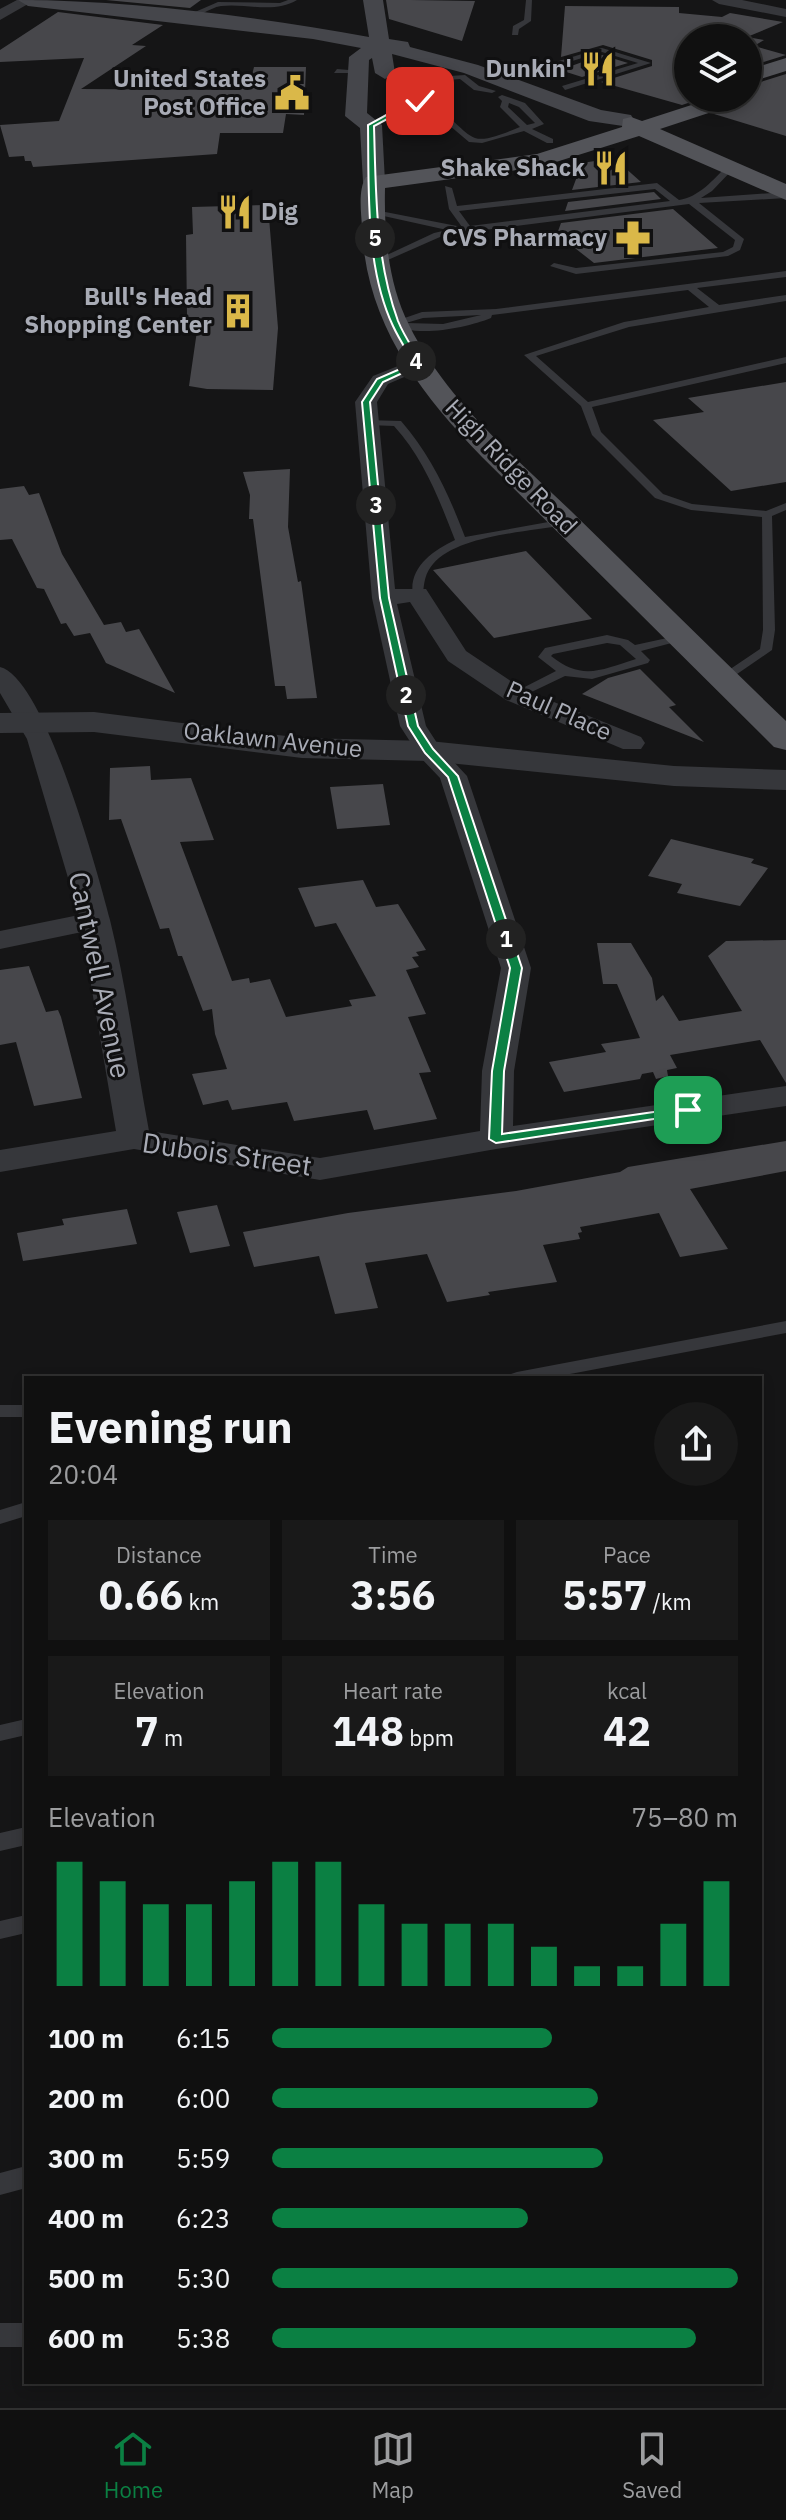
<!DOCTYPE html>
<html lang="en">
<head>
<meta charset="utf-8">
<style>
  body { margin:0; font-family:"IBM Plex Sans",sans-serif; background:#191919; color:#f1f3f6; height:100vh; display:flex; flex-direction:column; font-size:30px; white-space:nowrap }
  * { box-sizing:border-box; margin:0 }
  p { font-size:26px; color:#9c9d9f }
  .icon { flex:none; width:44px; height:44px; fill:none; stroke:currentColor; stroke-width:2; stroke-linecap:round; stroke-linejoin:round }
  .map { position:relative; flex:1; overflow:hidden }
  .panel { position:absolute; left:24px; top:1376px; width:738px; height:1008px; display:flex; flex-direction:column; background:#101010; border-radius:0px; box-shadow:0 4px 12px #0003,0 0 0 2px #303030 }
  .panel>* { flex:none }
  .fabs { position:absolute; left:674px; top:24px; display:grid; gap:16px }
  .fabs a { display:grid; place-items:center; width:88px; height:88px; border-radius:50%; background:#101010; box-shadow:0 4px 12px #0003,0 0 0 2px #303030; font-size:40px }
  .pin { position:absolute; display:grid; place-items:center; width:68px; height:68px; color:#fff; margin:-34px; border-radius:16px; box-shadow:0 4px 12px #0006 }
  .km { position:absolute; width:40px; height:40px; margin:-20px; border-radius:50%; background:#222; color:#fff; font-size:22px; line-height:40px; text-align:center }
  .round { display:grid; place-items:center; flex:none; width:84px; height:84px; border-radius:42px; background:#191919 }
  .headline { display:flex; align-items:center; justify-content:space-between; height:136px; padding:0 24px }
  h1 { font-size:44px; font-weight:800; line-height:60px }
  .stats { display:grid; grid-template-columns:repeat(3,1fr); gap:12px; height:136px; padding:8px 24px }
  .stats div { display:grid; align-content:center; border-radius:0px; background:#191919; text-align:center }
  .stats b { font-size:40px; font-weight:800 }
  .stats small { font-size:22px; font-weight:400 }
  .stats p { font-size:22px }
  .chart { height:224px; padding:16px 24px }
  .chart p { display:flex; justify-content:space-between }
  .chart svg { width:100%; height:144px; margin-top:8px; stroke:#0b8043; stroke-width:6 }
  ul { padding:0 24px; list-style:none; font-size:26px }
  li { display:grid; grid-template-columns:128px 96px 1fr; align-items:center; height:60px }
  li i { height:20px; border-radius:10px; background:#0b8043 }
  .menu { display:flex; justify-content:space-around; align-items:center; height:112px; border-top:2px solid #303030; background:#101010; font-size:22px; color:#9c9d9f }
  .menu a { display:grid; justify-items:center; gap:4px }
  .menu .selected { color:#0b8043 }
  .map>svg:first-child { display:block }
  .building { fill:#47474b }
  .lines { fill:none; stroke-linecap:round; stroke-linejoin:round }
  .service { fill:#36373b; fill-rule:evenodd }
  .minor { fill:#36373b; fill-rule:evenodd }
  .tertiary { fill:#36373b; fill-rule:evenodd }
  .secondary { fill:#45464b; fill-rule:evenodd }
  .primary { fill:#535459; fill-rule:evenodd }
  .route { fill:#0b8043; stroke:#fff; stroke-width:2 }
  .labels { text-anchor:middle; stroke-width:6; stroke-linejoin:round; paint-order:stroke }
  .far-poi-label { font-size:24px; font-weight:bold; fill:#a8abb5; stroke:#101011; text-anchor:end }
  .far-street-label { font-size:24px; fill:#a8abb5; stroke:#101011 }
  .street-label { font-size:28px; fill:#a8abb5; stroke:#101011 }
</style>
</head>
<body>
<div class="map">
<svg width="786" height="2408" viewBox="0 0 786 2408">
  <rect width="100%" height="100%" fill="#151516"/>
  <path class="building" d="M106,0h95l-11,8z
    M386,0h25l64,1 -13,40 -73,-22z
    M565,6l114,1v6l43,4 8,-4 53,9 -36,15 17,3 -10,6 32,9 -38,12v-29h-60v60h15l-21,7 -81,-23 51,-16v-6l-49,-15 -42,12z
    M58,12l105,13 -31,20 14,1 -65,43 158,1 2,-15h11l2,-8h52l-2,48 -18,-1 -3,19h-63l-3,21 -184,13 -2,-6h-6l-1,-5 -15,1 -9,-32 59,-4 25,-63 -84,4v-12z
    M602,55l26,8 -46,14 -22,-7z
    M786,74v62l-72,-22 30,-10 5,-6 -1,-12z
    M614,158l27,24 -69,8 10,-27z
    M654,192l7,7 -96,12 3,-9z
    M268,205l10,123 -5,62 -66,-1 -18,-3 10,-69h-12l-1,-82 7,-1 -1,-27z
    M673,209l45,39 -124,15 -37,-29 4,-11z
    M786,382v100l-55,9 -78,-71 51,-8 -16,-14z
    M290,469l-2,58 10,55 3,-1 16,117 -30,1 -2,-13h-10l-22,-167h-4l1,-24 -7,-23z
    M24,486l5,9 10,-2 23,61 42,71 17,-3 5,10 13,-3 36,64 -69,-30 -16,-30 -16,3 -8,-13 -5,1 -17,-35 -7,-1 -25,-49 -12,1v-51z
    M526,551l66,68 -98,19 -61,-68z
    M640,669l36,36 -7,2 35,35 -122,-48 26,-16z
    M150,766l1,14 40,-2 23,62 -34,2 52,139 17,-3 1,5 20,-4 16,38 66,-11 -3,-6 27,-4 -40,-73 -21,4 -17,-39 65,-8 13,27 22,-3 28,46 -10,2 3,4 -7,1 7,10 -13,3 20,44 -18,3 23,55 -12,1 18,46 -63,11 -7,-20 -73,11 -7,-19 -55,8 -4,-10 -25,5 -11,-31 35,-5 -12,-35 -3,-25 -9,2 -21,-55h-4l-9,-28 -9,1 -39,-110 -12,1 1,-52z
    M383,784l7,41 -53,4 -7,-42z
    M671,839l83,20 -3,4 17,5 -28,38 -63,-13 5,-9 -34,-8z
    M786,940v143l-26,-43 -90,15 7,13 -10,2 1,6 -12,3 -3,-7 -11,2 -2,5 -76,13 -15,-30 57,-10 -5,-8 39,-6 -23,-54h-14l-6,-41h34l21,35 4,23 7,-6 16,26 63,-10 -34,-55 18,-15z
    M29,966l17,46 12,-2 3,7 21,81 -48,8 -18,-64 -16,3v-75z
    M786,1141v30l-96,18 38,60 -48,8 -21,-44 -79,14 2,5 -4,1 2,6 -37,6 14,37 -69,10 2,3 -43,7 -20,-48 -62,9 13,45 -43,6 -16,-58 -65,11 -11,-35 105,-19 168,-22 104,-19 8,-5z
    M217,1205l13,41 -40,7 -13,-41z
    M127,1209l10,35 -114,17 -6,-28 47,-8 -2,-6z"/>
  <g class="lines">
    <path class="service" d="M288,0h9c-23,14 -50,3 -76,6 -14,2 -28,17 -42,13l39,-17 62,1z
      M526,0h6l-1,21 -12,8 -1,6h-6l1,-9 11,-6z
      M602,48l49,15 -86,27 -3,-4 76,-23 -36,-11 -76,23 -7,-2z
      M337,69l24,2 -4,2h-23z
      M465,75l14,11 17,5 -4,2 -18,-3 -14,-11 -36,3 -4,5 17,28c18,1 23,17 38,23 12,4 34,-7 45,-11l-20,-20 2,-6 -4,-4 4,-2 23,8 19,21 -12,5 21,10v4h-6l-23,-12 -42,12 -13,-1 -26,-22 -55,-2 -4,-2 4,-2 41,1 -17,-28 7,-9zM509,103l10,4 16,16 -8,2 -19,-18z
      M727,166l7,2 -22,23 -11,7 85,-6v6l-87,5 45,36 -4,11 -12,6 -152,18 -26,-8 4,-3 22,5 147,-16 10,-5 2,-7 -46,-36 -229,29 -20,4 -59,26 -7,-2 60,-28 13,-3 -77,-17v-4l92,18 -13,-18 -4,-23 7,2 5,18 200,-23 22,17c20,-3 34,-20 48,-34zM655,189l15,12 -200,25 -11,-15z
      M786,271v6l-89,11 22,17 67,-10v6l-157,26 -93,29 52,46 198,-45v6l-194,44 9,25 62,62 29,10 74,7 20,-8v7l-14,6 3,114 -3,20 -48,33 -4,-1v-6l40,-27 3,-19 -1,-113 -71,-7 -36,-12 -63,-63 -11,-29 -57,-51 100,-33 85,-15 -21,-17 -196,25 -1,3c-25,10 -77,21 -101,5l32,-11 74,-3zM481,315l-38,9 -37,-1 17,-5z
      M364,420l37,1c30,34 48,74 64,116l100,-18 5,3 -5,3c-38,7 -107,10 -132,39 -8,9 -9,19 -10,30l-10,2c-5,-28 19,-45 42,-56 -16,-41 -31,-81 -61,-114l-26,-1 -5,-3z
      M607,635l21,5 7,5 46,-10 6,4 -46,12 9,9 -2,3 -56,16 -27,-3 -46,22h-8l-2,-3 47,-24 -18,-14 7,-9zM607,643l13,2 16,14c-35,11 -54,22 -85,-3l2,-2z
      M786,1321v12l-237,45h-41l3,-4 6,-2z
      M0,1405h26v12h-26z
      M26,1502v14l-26,8v-14z
      M26,1719v16l-26,6v-16z
      M26,1827v18l-26,6v-18z
      M26,1915v18l-26,6v-18z
      M26,2166v22l-26,7v-22z
      M0,2323h26v24h-26z"/>
    <path class="minor" d="M17,0h18l-35,20v-11z
      M712,0h30l44,9v8l-67,-13z
      M418,358l10,6 -3,4 -37,16 -11,18 18,187h31l40,62 58,39 117,47 4,6 -4,6h-18l-117,-49 -58,-39 -38,-59 -13,2 29,122 13,20 28,30 64,192 -17,103 -1,55 273,-40v20l-290,43 -176,31 -186,-31 -134,23v-22l116,-19 -34,-199 -82,17v-18l79,-16 -52,-176 -27,-46v-26c45,11 98,207 110,253 17,69 26,141 39,211l171,27 160,-27 2,-60 19,-103 -61,-190 -20,-21 -20,-31 -28,-128 -17,-196 18,-26z"/>
    <path class="tertiary" d="M94,712l208,26 127,3 245,25 112,4v20l-112,-4 -245,-25 -127,-3 -208,-26 -94,1v-20z"/>
    <path class="secondary" d="M18,0c114,0 239,17 351,37l-6,-37h20l6,39 19,3 2,5 68,18 123,45 30,5 3,5 -11,6 -34,-5 -125,-48 -72,-19 3,19 -10,6 -10,-6 -3,-15 -3,2 -2,53 15,12 3,57 -3,5h-16l-3,-5 -3,-54 -15,-12 4,-59 12,-9 -48,-9 -285,-33z"/>
    <path class="primary" d="M786,58v13l-38,12v-13z
      M713,98h33l-4,4 -82,27 126,55v16l-147,-64 -99,31 -155,21c-1,46 3,95 24,137 37,75 104,130 163,187 72,70 142,140 214,209v29l-12,-3 -292,-290c-64,-66 -117,-136 -120,-231 -1,-14 -4,-37 4,-49l171,-23 85,-27 1,-8 8,-2 11,4z"/>
  </g>
  <path class="route" d="M422,100l11,8 2,10h-46l-15,8c2,66 1,132 24,195 6,15 16,29 24,43l-39,18 -13,20 19,196 29,128 15,23 25,27 64,192 -18,103 -2,63 186,-27 7,3 -2,3 -197,30 -7,-4 3,-68 18,-103 -62,-191 -23,-24 -17,-27 -28,-128 -18,-196 15,-23 37,-16c-7,-12 -15,-24 -21,-37 -28,-59 -24,-137 -25,-201l20,-11h41l-13,-13z"/>
  <defs>
    <g id="restaurant-bare" transform="scale(2.76)"><path d="M-5-6h1v4h1v-4h1v4h1v-4h1v5L-1.5 .5V6h-2V.5L-5-1ZM5-6V6H3V1.5H1.5Q1.5-4 5-6Z" fill="#dab849" stroke="#101011" stroke-width="2.5" paint-order="stroke"/></g>
    <g id="civic-bare" transform="scale(2.76)"><path d="M-.6-6.5H3V-4.5H.6V-3L4-1V1h2V6H-6V1h2V-1L-.6-3ZM-1.2 2.5V6h2.4V2.5Z" fill="#dab849" stroke="#101011" stroke-width="2.5" paint-order="stroke"/></g>
    <g id="pharmacy-bare" transform="scale(2.76)"><path d="M-2-6h4v4h4v4h-4v4h-4v-4h-4v-4h4Z" fill="#dab849" stroke="#101011" stroke-width="2.5" paint-order="stroke"/></g>
    <g id="building-bare" transform="scale(2.76)"><path d="M-4-6H4V6H1V3H-1V6H-4ZM-2.5-4.3h1.7v1.8h-1.7ZM.8-4.3h1.7v1.8H.8ZM-2.5-1h1.7V.8h-1.7ZM.8-1h1.7V.8H.8Z" fill="#dab849" stroke="#101011" stroke-width="2.5" paint-order="stroke"/></g>
  </defs>
  <g fill-rule="evenodd">
    <use href="#restaurant-bare" x="598" y="69"/>
    <use href="#civic-bare" x="292" y="93"/>
    <use href="#restaurant-bare" x="611" y="168"/>
    <use href="#restaurant-bare" x="235" y="212"/>
    <use href="#pharmacy-bare" x="633" y="238"/>
    <use href="#building-bare" x="238" y="311"/>
  </g>
  <g class="labels">
    <g class="far-poi-label">
      <text x="572" y="77">Dunkin'</text>
      <text x="266" y="87">United States<tspan x="266" dy="28">Post Office</tspan></text>
      <text x="585" y="176">Shake Shack</text>
      <text x="261" y="220" text-anchor="start">Dig</text>
      <text x="607" y="246">CVS Pharmacy</text>
      <text x="212" y="305">Bull's Head<tspan x="212" dy="28">Shopping Center</tspan></text>
    </g>
    <g class="far-street-label">
      <text transform="translate(511 467) rotate(46)" y="8">High Ridge Road</text>
      <text transform="translate(559 711) rotate(24)" y="8">Paul Place</text>
      <text transform="translate(273 740) rotate(6)" y="8">Oaklawn Avenue</text>
    </g>
    <g class="street-label">
      <text transform="translate(100 975) rotate(78)" y="10">Cantwell Avenue</text>
      <text transform="translate(227 1154) rotate(8)" y="10">Dubois Street</text>
    </g>
  </g>
</svg>
<div class="fabs">
<a><svg class="icon" aria-label="layers" viewBox="0 0 24 24"><path d="M12 4l9 5-9 5-9-5zM3 14l9 5 9-5"/></svg></a>
</div>
<div class="pin" style="left:688px;top:1110px;background:#1e9e55"><svg class="icon" aria-label="arrive" viewBox="0 0 24 24"><path d="M6 21V4h12l-3 4 3 4H6"/></svg></div>
<div class="pin" style="left:420px;top:101px;background:#d93025"><svg class="icon" aria-label="check" viewBox="0 0 24 24"><path d="M5 12l5 5 9-10"/></svg></div>
<b class="km" style="left:506px;top:939px">1</b>
<b class="km" style="left:406px;top:695px">2</b>
<b class="km" style="left:376px;top:505px">3</b>
<b class="km" style="left:416px;top:361px">4</b>
<b class="km" style="left:375px;top:238px">5</b>
<section class="panel">
<div class="headline"><div><h1>Evening run</h1><p>20:04</p></div><a class="round"><svg class="icon" aria-label="share" viewBox="0 0 24 24"><path d="M12 15V3M7 8l5-5 5 5M5 13v7h14v-7"/></svg></a></div>
<div class="stats">
<div><p>Distance</p><b>0.66<small> km</small></b></div>
<div><p>Time</p><b>3:56</b></div>
<div><p>Pace</p><b>5:57<small> /km</small></b></div>
</div>
<div class="stats">
<div><p>Elevation</p><b>7<small> m</small></b></div>
<div><p>Heart rate</p><b>148<small> bpm</small></b></div>
<div><p>kcal</p><b>42</b></div>
</div>
<div class="chart"><p><span>Elevation</span>75–80 m</p>
<svg viewBox="0 0 160 44" preserveAspectRatio="none"><path d="M5 44V6M15 44V12M25 44V19M35 44V19M45 44V12M55 44V6M65 44V6M75 44V19M85 44V25M95 44V25M105 44V25M115 44V32M125 44V38M135 44V38M145 44V25M155 44V12"/></svg>
</div>
<ul>
<li><b>100 m</b>6:15<i style="width:60%"></i></li>
<li><b>200 m</b>6:00<i style="width:70%"></i></li>
<li><b>300 m</b>5:59<i style="width:71%"></i></li>
<li><b>400 m</b>6:23<i style="width:55%"></i></li>
<li><b>500 m</b>5:30<i style="width:100%"></i></li>
<li><b>600 m</b>5:38<i style="width:91%"></i></li>
</ul>
</section>
</div>
<nav class="menu">
<a class="selected"><svg class="icon" aria-label="home" viewBox="0 0 24 24"><path d="M3 11l9-7 9 7M6 9v11h12V9"/></svg>Home</a>
<a><svg class="icon" aria-label="map" viewBox="0 0 24 24"><path d="M3 6l6-2 6 2 6-2v14l-6 2-6-2-6 2zM9 4v14M15 6v14"/></svg>Map</a>
<a><svg class="icon" aria-label="saved" viewBox="0 0 24 24"><path d="M7 4h10v16l-5-4-5 4z"/></svg>Saved</a>
</nav>
</body>
</html>
